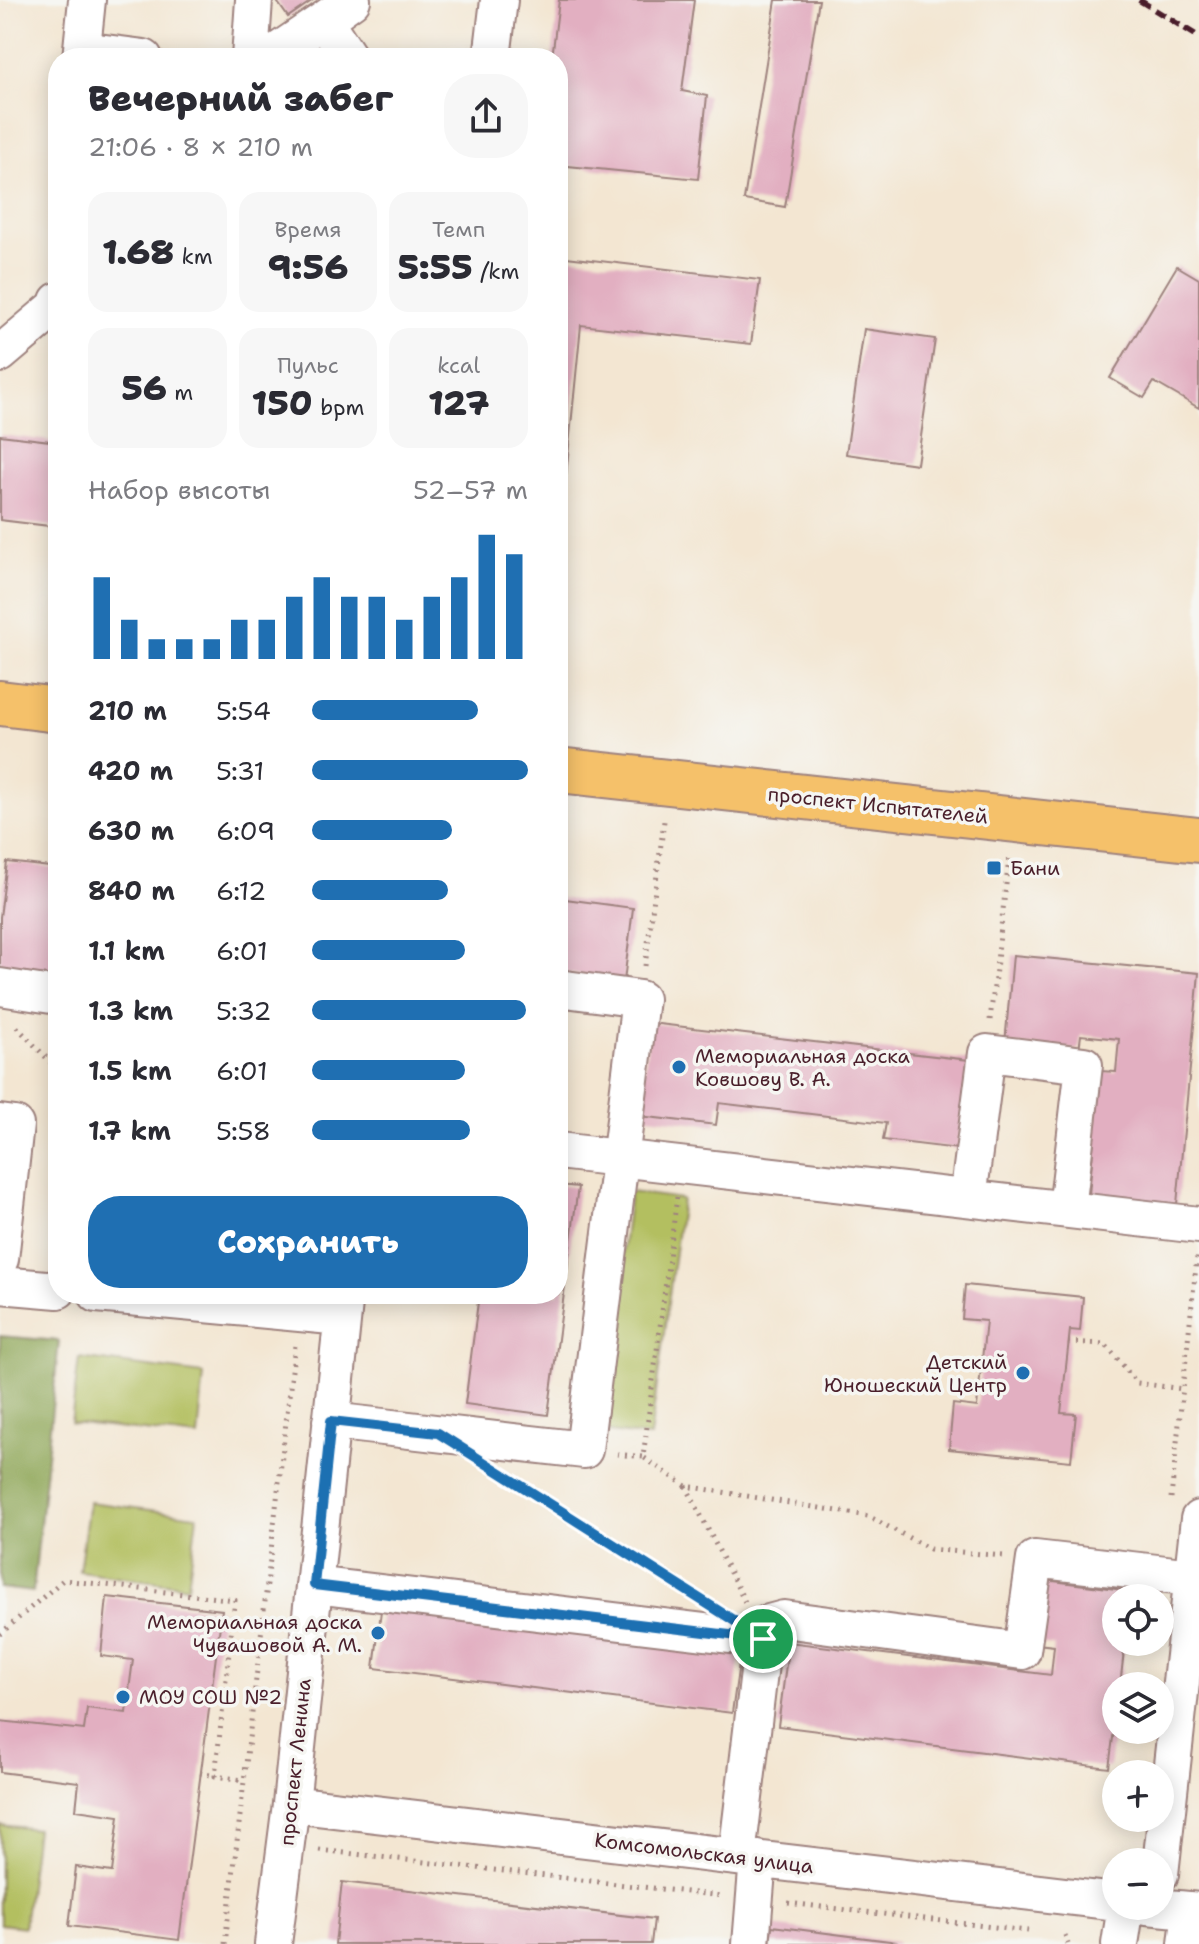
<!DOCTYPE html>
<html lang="ru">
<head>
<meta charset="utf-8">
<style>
  body { margin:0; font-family:"Shantell Sans",sans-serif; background:#f7f7f7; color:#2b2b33; height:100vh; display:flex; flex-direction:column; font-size:30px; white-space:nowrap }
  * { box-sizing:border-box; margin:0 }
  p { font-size:26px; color:#7c7c81 }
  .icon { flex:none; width:44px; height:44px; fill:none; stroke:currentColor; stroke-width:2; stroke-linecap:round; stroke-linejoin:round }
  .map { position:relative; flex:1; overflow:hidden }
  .sheet { position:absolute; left:48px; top:48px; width:520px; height:1256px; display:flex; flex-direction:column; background:#fff; border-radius:32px; box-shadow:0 4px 20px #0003 }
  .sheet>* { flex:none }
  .buttons { position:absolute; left:1102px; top:1584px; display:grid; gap:16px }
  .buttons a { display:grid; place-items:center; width:72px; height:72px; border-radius:50%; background:#fff; box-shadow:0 4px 20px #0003; font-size:40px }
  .pin { position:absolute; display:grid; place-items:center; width:68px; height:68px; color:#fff; margin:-34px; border:4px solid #fff; border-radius:50%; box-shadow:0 2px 8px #0007 }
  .round { display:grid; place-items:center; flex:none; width:84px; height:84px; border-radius:32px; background:#f7f7f7 }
  .overview { display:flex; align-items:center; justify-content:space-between; height:136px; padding:0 40px }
  h1 { font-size:36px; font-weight:800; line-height:60px }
  .metrics { display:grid; grid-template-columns:repeat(3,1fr); gap:12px; height:136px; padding:8px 40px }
  .metrics div { display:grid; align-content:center; border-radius:20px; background:#f7f7f7; text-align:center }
  .metrics b { font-size:34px; font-weight:800 }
  .metrics small { font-size:22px; font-weight:400 }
  .metrics p { font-size:22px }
  .chart { height:224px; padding:16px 40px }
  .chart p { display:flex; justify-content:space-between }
  .chart svg { width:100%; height:144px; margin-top:8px; stroke:#1f6fb2; stroke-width:6 }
  .button { display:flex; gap:16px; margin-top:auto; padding:16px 40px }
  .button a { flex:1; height:92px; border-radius:32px; background:#1f6fb2; color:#fff; font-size:32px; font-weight:800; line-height:92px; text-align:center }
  ul { padding:0 40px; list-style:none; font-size:26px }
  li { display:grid; grid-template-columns:128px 96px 1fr; align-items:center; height:60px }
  li i { height:20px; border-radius:10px; background:#1f6fb2 }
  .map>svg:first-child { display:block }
  .green { fill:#b3bf60; stroke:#7e6f46; stroke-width:2 }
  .forest { fill:#8ea656; stroke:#6c6240; stroke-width:2 }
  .building { fill:#e2afc1 }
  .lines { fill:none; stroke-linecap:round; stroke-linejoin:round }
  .minor-casing { stroke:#9e827e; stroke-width:40 }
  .major-casing { stroke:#9e827e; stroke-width:48 }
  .path { stroke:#9e827e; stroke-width:5; stroke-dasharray:2 6; stroke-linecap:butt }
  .minor { stroke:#fff; stroke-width:36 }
  .major { stroke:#f5c16b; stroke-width:44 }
  .rail { stroke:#4a1f2b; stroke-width:6; stroke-dasharray:12 6; stroke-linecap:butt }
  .route-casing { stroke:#fff; stroke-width:16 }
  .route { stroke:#1f6fb2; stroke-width:10 }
  .poi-dot { fill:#1f6fb2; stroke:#f6f6f2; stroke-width:3 }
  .labels { text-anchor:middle; stroke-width:7; stroke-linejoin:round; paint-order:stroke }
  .street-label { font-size:20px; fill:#4a1f2b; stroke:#f6f6f2 }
  .poi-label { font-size:20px; fill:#4a1f2b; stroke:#f6f6f2; text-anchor:start }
</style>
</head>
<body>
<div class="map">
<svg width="1199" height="1944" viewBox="0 0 1199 1944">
  <rect width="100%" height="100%" fill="#f6f6f2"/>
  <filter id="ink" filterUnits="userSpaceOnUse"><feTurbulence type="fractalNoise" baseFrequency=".0125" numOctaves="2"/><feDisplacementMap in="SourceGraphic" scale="16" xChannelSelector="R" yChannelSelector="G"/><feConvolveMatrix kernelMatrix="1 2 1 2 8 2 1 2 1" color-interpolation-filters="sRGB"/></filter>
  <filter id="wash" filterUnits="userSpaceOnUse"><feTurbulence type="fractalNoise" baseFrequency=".006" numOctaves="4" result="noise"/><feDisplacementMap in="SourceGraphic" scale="32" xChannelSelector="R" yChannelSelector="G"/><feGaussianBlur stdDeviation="1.8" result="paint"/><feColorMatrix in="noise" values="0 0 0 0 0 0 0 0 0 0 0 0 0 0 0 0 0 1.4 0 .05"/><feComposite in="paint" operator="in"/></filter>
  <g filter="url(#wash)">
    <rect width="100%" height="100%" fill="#f3e6d2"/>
    <path class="green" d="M630,1192l52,7 -32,238 -50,-6z
      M79,1358l125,16 -6,63 -127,-14z
      M89,1502l108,14 -9,70 -109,-15z
      M0,1825l36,4 -12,98 -24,-3z"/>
    <path class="forest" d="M0,1336l59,5 -26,251 -33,-4z"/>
    <g id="blocks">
      <path class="building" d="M276,0h37l-25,17z
        M559,0h135l-12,91 25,5 -9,83 -140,-14v-107h-6z
        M776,0h43l-34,207 -41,-7z
        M558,256l202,24 -9,64 -170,-19 -21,212h-2z
        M1177,266l22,13v129l-45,-26 -10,16 -34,-20z
        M864,329l71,10 -18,125 -71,-10z
        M0,435l58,7v85l-58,-7z
        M7,862l51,6v81l-5,32 -53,-6v-58z
        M558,898l75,10 -9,73 -66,-9z
        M1013,955l186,18 -22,231 -88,-9 11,-124 16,1 3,-33 -38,-4 -2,15 -74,-6z
        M650,1023l319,37 -11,89 -75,-9 3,-17 -167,-20 -3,22 -77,-9z
        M558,1185l20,2 -30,228 -83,-11 14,-110h79z
        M965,1285l118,12 -3,34 -10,-1 -9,83 15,1 -5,47 -122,-12 4,-45 24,3 9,-86 -24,-2z
        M1045,1580l87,11 -1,7h-15v44h9l-5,44h-4v29l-7,53 -331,-42 11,-84 262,33 3,-29 -17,-2z
        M107,1597l115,13 -43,330 -110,-14 7,-59 36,5 7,-56 -43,-6 3,-28 -79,-10v-51l84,9 3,-22 39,5 7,-53 -32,-4z
        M382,1603l359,46 -9,64 -358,-45z
        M342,1882l312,37 -3,25h-316z
        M772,1926l125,16v2h-127z"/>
    </g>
  </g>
  <g filter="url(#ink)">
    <use href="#blocks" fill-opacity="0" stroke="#9e827e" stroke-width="2"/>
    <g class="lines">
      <g class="minor-casing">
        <path id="minor" d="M82,50l62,8
          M81,58l6,-58
          M250,58l4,-58
          M268,58l56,-38
          M349,58l-25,-38 28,-20
          M492,58l7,-58
          M0,354l58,-49v-4
          M0,987l58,9
          M0,1123l15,2 -15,134
          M558,1151l641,74
          M968,1198l19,-145 97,12 -17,144
          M0,1285l58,5
          M97,1294l245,23
          M331,1421l253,29 56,-451 -82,-11
          M314,1585l449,54 -26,217
          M763,1639l6,-16 15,-4 238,32 13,-92 157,18
          M291,1804l825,98
          M1160,1874l39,-355
          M1147,1906l52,5
          M273,1944l18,-140 54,-510
          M751,1944l7,-85
          M1120,1944l6,-38
          M1187,1944l4,-33"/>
      </g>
      <g class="major-casing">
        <path id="major" d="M0,703l58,7
          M558,770l641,70"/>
      </g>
      <path class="path" d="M645,966l19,-145
        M990,1020l19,-161
        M17,1027l41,43
        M677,1197l-34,260 43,29 182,30 62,33 73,7
        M1068,1342l37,2 32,39 46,6
        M617,1454l26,3
        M510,1479l182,114
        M686,1486l59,116
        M1171,1498l26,-241
        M0,1634l63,-54 172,20 -20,176 29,4
        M200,1773l15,3
        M319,1850l403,46
        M788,1903l240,28
        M1065,1935l3,9
        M225,1944l70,-599"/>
      <use href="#minor" class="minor"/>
      <use href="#major" class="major"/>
      <path class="rail" d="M1139,0l60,37"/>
    </g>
  </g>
  <g class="lines" filter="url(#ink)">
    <g class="route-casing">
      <path id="route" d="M331,1421l107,12 325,206 -449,-54z"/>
    </g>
    <use href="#route" class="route"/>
  </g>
  <g class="poi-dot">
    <rect x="986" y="860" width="16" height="16" rx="4"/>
    <circle cx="679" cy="1067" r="8"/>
    <circle cx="1023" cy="1373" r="8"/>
    <circle cx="378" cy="1633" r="8"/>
    <circle cx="123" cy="1697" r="8"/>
  </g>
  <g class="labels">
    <g class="street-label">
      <text transform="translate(878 805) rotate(6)" y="7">проспект Испытателей</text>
      <text transform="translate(295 1762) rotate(-84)" y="7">проспект Ленина</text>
      <text transform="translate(704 1853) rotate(7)" y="7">Комсомольская улица</text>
    </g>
    <g class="poi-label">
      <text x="1010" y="875">Бани</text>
      <text x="695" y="1063">Мемориальная доска<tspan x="695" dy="23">Ковшову В. А.</tspan></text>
      <text x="1007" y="1369" text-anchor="end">Детский<tspan x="1007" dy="23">Юношеский Центр</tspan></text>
      <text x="362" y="1629" text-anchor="end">Мемориальная доска<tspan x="362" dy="23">Чувашовой А. М.</tspan></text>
      <text x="139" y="1704">МОУ СОШ №2</text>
    </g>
  </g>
</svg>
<div class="buttons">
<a><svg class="icon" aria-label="locate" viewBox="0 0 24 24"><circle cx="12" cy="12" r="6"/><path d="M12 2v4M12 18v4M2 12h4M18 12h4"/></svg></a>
<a><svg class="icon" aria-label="layers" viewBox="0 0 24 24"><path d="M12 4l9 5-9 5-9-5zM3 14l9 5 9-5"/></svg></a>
<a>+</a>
<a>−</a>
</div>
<div class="pin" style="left:763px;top:1639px;background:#1e9e55"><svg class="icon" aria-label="arrive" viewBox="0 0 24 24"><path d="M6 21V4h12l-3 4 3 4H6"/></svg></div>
<section class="sheet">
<div class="overview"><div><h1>Вечерний забег</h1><p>21:06 · 8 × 210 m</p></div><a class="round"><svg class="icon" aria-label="share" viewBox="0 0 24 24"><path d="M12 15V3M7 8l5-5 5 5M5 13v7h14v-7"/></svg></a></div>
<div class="metrics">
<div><b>1.68<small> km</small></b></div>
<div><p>Время</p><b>9:56</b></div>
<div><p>Темп</p><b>5:55<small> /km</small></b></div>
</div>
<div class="metrics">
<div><b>56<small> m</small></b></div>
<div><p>Пульс</p><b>150<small> bpm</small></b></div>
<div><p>kcal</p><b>127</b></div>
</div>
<div class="chart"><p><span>Набор высоты</span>52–57 m</p>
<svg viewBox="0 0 160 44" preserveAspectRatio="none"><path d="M5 44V19M15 44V32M25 44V38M35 44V38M45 44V38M55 44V32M65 44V32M75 44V25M85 44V19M95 44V25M105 44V25M115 44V32M125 44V25M135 44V19M145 44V6M155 44V12"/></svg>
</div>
<ul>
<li><b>210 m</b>5:54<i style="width:77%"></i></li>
<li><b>420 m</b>5:31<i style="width:100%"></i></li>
<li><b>630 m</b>6:09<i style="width:65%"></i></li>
<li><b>840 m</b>6:12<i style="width:63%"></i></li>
<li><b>1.1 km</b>6:01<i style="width:71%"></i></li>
<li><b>1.3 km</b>5:32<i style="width:99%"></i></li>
<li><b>1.5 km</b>6:01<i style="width:71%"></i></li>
<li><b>1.7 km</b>5:58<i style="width:73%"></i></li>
</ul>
<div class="button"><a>Сохранить</a></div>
</section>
</div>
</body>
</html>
